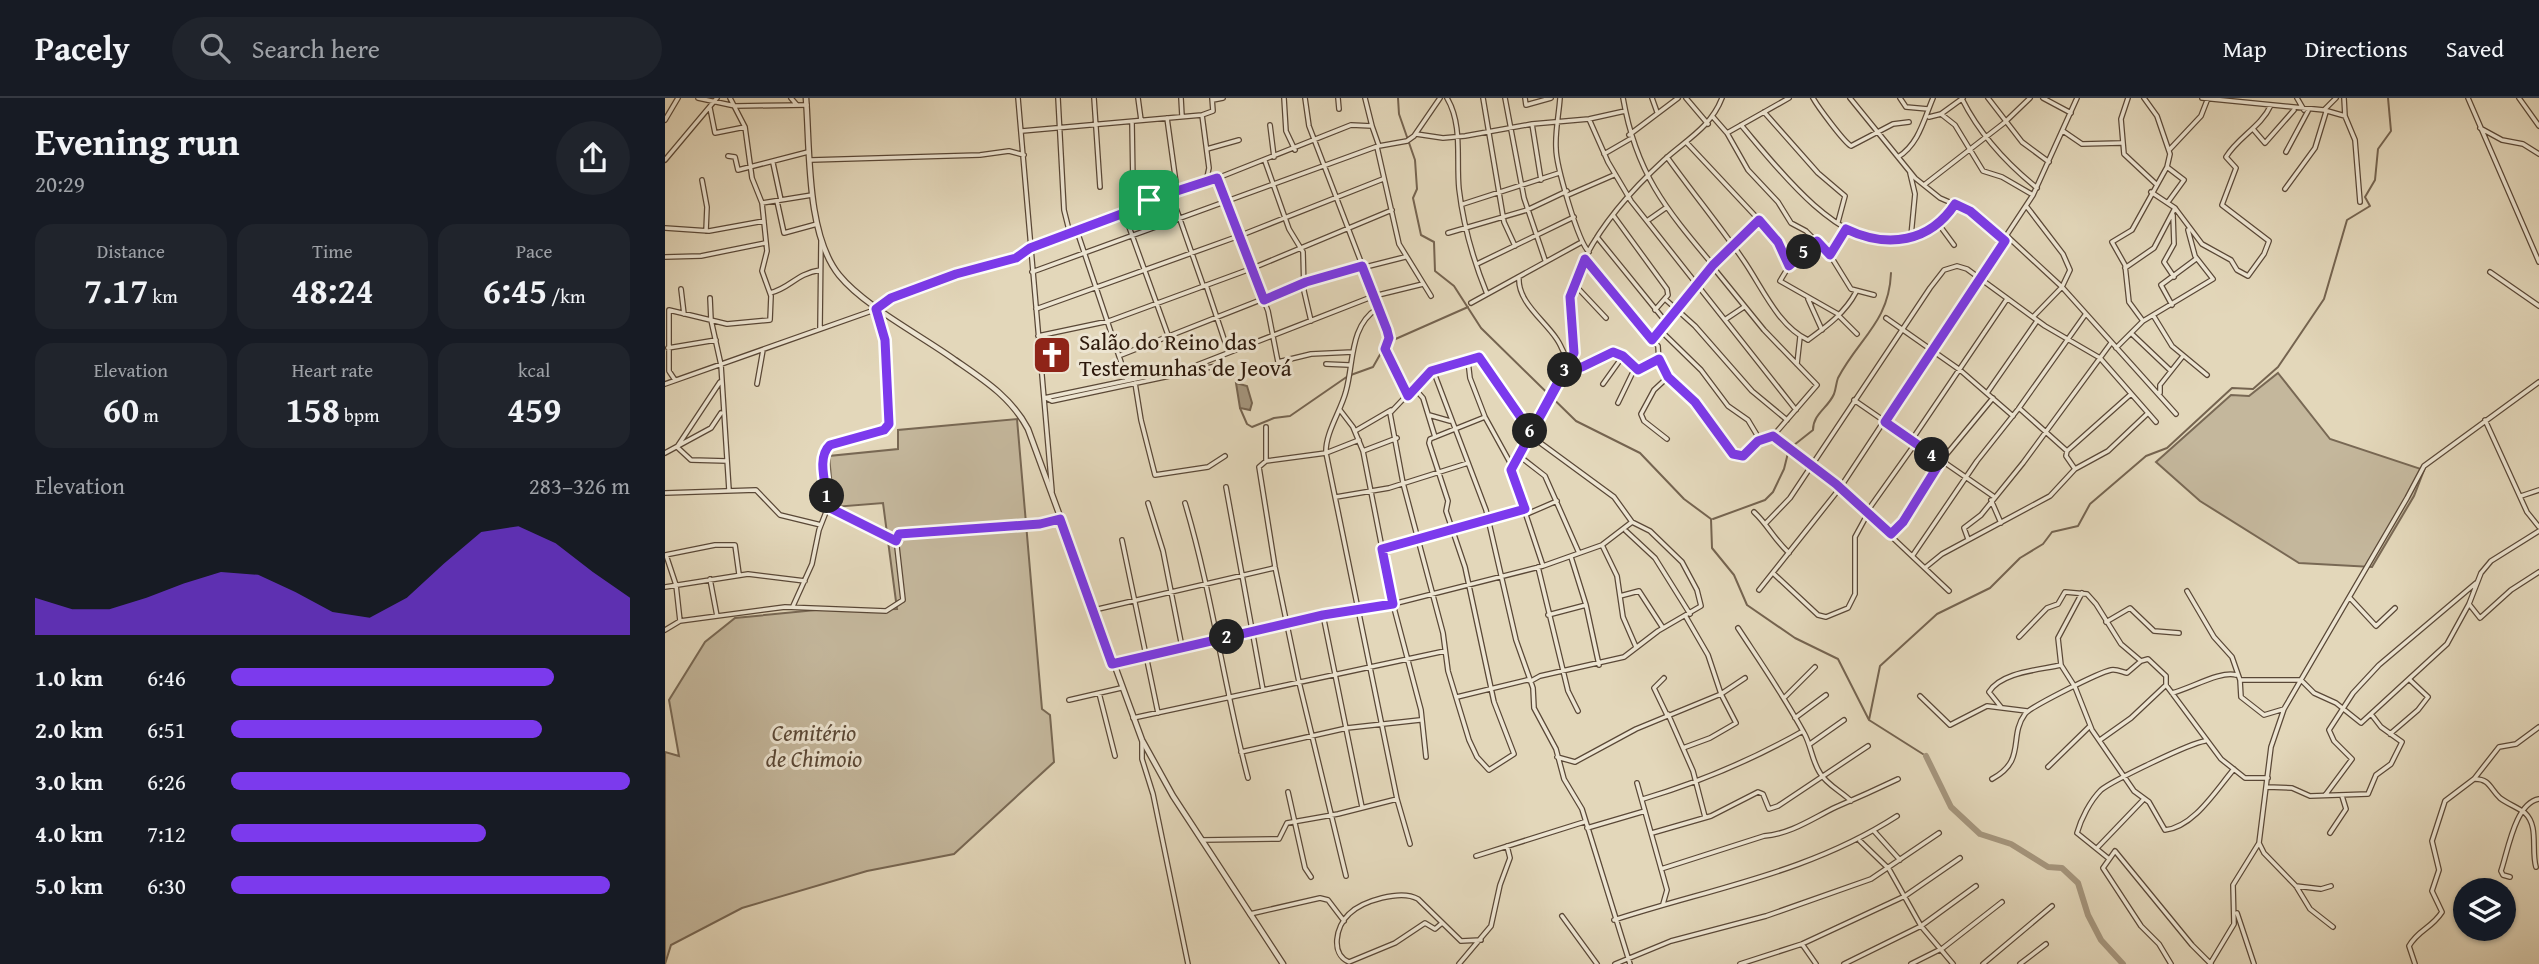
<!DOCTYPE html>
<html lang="en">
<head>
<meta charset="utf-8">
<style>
  body { margin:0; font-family:"Gentium Book Plus",serif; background:#20242c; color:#f1f3f6; height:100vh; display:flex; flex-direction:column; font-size:26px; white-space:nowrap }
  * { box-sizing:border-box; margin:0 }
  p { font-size:23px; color:#9ea1a6 }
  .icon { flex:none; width:38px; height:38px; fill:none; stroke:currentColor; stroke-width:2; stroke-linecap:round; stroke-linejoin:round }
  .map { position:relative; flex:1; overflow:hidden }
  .side { display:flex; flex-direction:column; background:#171b24; width:665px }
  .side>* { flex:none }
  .buttons { position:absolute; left:1788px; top:780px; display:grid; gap:14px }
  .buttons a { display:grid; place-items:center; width:63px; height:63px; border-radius:50%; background:#171b24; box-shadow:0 2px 5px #0004; font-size:35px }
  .pin { position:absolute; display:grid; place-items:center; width:60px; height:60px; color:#fff; margin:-30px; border-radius:14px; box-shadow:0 4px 10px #0006 }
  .km { position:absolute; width:35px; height:35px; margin:-18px; border-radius:50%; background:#222; color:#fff; font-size:19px; line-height:35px; text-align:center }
  .round { display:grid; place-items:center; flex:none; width:74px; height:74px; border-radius:37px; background:#20242c }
  .headline { display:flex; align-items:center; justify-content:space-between; height:119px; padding:0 35px }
  h1 { font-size:38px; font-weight:700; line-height:52px }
  .figures { display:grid; grid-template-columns:repeat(3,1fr); gap:10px; height:119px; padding:7px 35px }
  .figures div { display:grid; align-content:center; border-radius:18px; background:#20242c; text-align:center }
  .figures b { font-size:35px; font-weight:700 }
  .figures small { font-size:19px; font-weight:400 }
  .figures p { font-size:19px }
  .chart { height:196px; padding:14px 35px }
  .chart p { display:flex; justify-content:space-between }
  .chart svg { width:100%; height:126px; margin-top:7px; fill:#7c3aed; opacity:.7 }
  ul { padding:0 35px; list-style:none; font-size:23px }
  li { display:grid; grid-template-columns:112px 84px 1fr; align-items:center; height:52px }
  li i { height:18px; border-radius:9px; background:#7c3aed }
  header { display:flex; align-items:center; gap:42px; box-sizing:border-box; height:98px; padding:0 35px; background:#171b24; border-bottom:2px solid #363941 }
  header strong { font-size:33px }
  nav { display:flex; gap:38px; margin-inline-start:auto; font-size:24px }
  .search { width:490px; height:63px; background:#20242c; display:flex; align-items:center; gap:18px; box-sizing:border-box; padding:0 24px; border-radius:38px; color:#9ea1a6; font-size:26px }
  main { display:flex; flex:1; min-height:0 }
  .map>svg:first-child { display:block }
  .green { fill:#c4b79c; stroke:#786854; stroke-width:2 }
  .water { fill:#a5967e; stroke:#756450; stroke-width:2 }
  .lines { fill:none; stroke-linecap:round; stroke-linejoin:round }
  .stream { stroke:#756450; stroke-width:2 }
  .river { stroke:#a5967e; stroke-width:6 }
  .minor-casing { stroke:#5a4837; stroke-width:6 }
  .tertiary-casing { stroke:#5a4837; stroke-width:7 }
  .minor { stroke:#ede5d2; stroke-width:3.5 }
  .tertiary { stroke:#ede5d2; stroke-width:4.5 }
  .route-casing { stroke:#fff; stroke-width:14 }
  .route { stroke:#7c3aed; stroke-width:9 }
  .labels { text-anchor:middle; stroke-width:6; stroke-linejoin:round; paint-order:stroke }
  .poi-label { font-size:23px; fill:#2c180b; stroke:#ede5d2; text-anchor:start }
  .park-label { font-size:23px; font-style:italic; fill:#5a4836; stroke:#ede5d2 }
</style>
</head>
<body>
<header>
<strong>Pacely</strong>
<div class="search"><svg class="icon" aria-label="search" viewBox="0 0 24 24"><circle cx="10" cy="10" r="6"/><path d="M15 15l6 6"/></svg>Search here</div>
<nav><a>Map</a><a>Directions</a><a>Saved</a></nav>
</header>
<main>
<section class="side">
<div class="headline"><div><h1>Evening run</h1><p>20:29</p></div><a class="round"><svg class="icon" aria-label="share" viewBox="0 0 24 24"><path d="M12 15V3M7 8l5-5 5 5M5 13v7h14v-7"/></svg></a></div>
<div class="figures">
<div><p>Distance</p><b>7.17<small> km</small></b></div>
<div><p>Time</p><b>48:24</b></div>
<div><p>Pace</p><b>6:45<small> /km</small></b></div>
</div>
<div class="figures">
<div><p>Elevation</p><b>60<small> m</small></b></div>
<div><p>Heart rate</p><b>158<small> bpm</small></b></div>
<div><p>kcal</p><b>459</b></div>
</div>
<div class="chart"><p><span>Elevation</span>283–326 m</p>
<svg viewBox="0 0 160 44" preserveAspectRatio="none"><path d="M0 44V31L10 35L20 35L30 31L40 26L50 22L60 23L70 29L80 36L90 38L100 31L110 19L120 8L130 6L140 12L150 22L160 31V44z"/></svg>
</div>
<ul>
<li><b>1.0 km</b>6:46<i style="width:81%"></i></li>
<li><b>2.0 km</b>6:51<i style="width:78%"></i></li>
<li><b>3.0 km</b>6:26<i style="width:100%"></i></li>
<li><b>4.0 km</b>7:12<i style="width:64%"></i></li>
<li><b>5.0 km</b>6:30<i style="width:95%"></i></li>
</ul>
</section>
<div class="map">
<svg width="1874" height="866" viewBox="0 0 1874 866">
  <rect width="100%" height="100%" fill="#e3d7ba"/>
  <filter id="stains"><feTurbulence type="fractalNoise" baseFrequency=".00286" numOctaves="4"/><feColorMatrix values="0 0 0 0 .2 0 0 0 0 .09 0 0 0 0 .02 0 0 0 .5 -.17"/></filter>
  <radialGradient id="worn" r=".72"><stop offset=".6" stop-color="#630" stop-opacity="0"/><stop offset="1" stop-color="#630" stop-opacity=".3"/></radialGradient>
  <path class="green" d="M1613,275l52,66 94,31 -10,26 -42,71 -73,-4 -99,-62 -44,-39 75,-67 18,1z
    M352,321l25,290 8,6 4,47 -100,92 -87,17 -125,37 -71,37 -6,19v-212l14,4 -10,-56 36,-58 30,-24 81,-8 81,-1 -14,-106 -49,4 -5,-51 69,-7v-19z"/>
  <path class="water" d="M571,285l11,3 5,17 -2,7 -10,-2z"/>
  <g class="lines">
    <path class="stream" d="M733,0l1,16 16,46 2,29 -4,9 8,37 13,7 1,29 19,15 27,42 95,93 64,32 44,46 27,20 1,29 22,27 13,30 48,33 43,21 31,61 57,36
      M726,243l77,-34
      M575,310l7,16 5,3 22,-9 16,-2 58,-40 25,-9 13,-23
      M1048,421l52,-19 8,-8 11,-23 5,-20 24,-19c0,-16 15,-22 21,-36 2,-5 2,-11 4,-16 21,-40 51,-56 53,-105
      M1204,622l11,-54 57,-52 53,-26 30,-30 23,-14 9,-12 26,-6 12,-22 56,-48 21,-8 65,-60 21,1 25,-22 46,-68 23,-79 23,-14 -5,-9 10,-17 3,-31 13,-18 -3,-33"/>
    <path class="river" d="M1261,658l25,51 29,27 31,10 37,23 14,1 16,15 10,32 13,25 22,24"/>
    <g class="minor-casing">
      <path id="minor" d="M33,0l37,8 72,-1
        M126,0l6,7
        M353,0l34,393
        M393,0l6,112 6,24
        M429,0l6,89
        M473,0l3,22
        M516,0l1,18
        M619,0l2,33 9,19
        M640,0l4,28 78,204 3,8 -4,11 22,47
        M673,0l1,11
        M700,0l7,28
        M782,0c16,27 9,61 12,91 4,34 15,73 28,105
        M818,0l21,124 11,24
        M840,0l19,100 21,62
        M860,0l1,7 25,-7
        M895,0c-1,16 -5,33 -4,50 0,17 22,94 33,104
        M958,0c13,75 42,110 90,167
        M987,0l5,14
        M1021,0l22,26
        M1148,0c5,9 31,44 38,48l42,-22 16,-2
        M1185,0l65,80 25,20 30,13 35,30
        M1235,0l6,9 22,2
        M1323,0l34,44 27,20
        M1378,0l28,15
        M1463,0l-7,21 3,35 32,30
        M1537,0l122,12 21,6
        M1632,0l7,12
        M1679,0l1,18 10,24 5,62
        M1803,0l71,164
        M1854,0l20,28
        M1297,1c18,36 44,64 75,89
        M548,2l10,-2
        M45,10l5,25 30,-6
        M1659,12l12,-12
        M1099,14l54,61 27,23 -7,26
        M1276,16l14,11 28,46 19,6 31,18
        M537,17l7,53 -3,14
        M1048,19l14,16 21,37 30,32 13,21 15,8 24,24 21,34 23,6
        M1264,19l12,-3 22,-16
        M502,20l10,72
        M924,21l19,43 23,39 165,209
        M0,22l13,-22
        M467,24l1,62 7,21
        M867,26l9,56
        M605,27l4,32
        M1076,27c34,40 91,116 148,117 10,0 21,-5 30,-9 23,-10 22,-8 36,-29
        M1815,30l22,12 21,4 16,10
        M1588,31l12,14 29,-33
        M357,33l180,-16 11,-4 -1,-13
        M1398,33l19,13 39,-1
        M1062,35l62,-35
        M751,36l27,4 22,-2 67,-12 57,-5 36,-8
        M964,37l49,-37
        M1021,44l89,95 14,29
        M712,49l22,97 32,52
        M542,51l32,-9
        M1505,51l31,-33 7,-18
        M1621,54l22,-41
        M939,56l26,-15
        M63,58l7,1 3,13 70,-18
        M1002,59c25,35 53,69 77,104 18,26 34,65 64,79 19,-14 37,-27 48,-48
        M1233,59c21,-13 26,-38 35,-59
        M0,62l52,-62
        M146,62l169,-5 29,-4 15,4
        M600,63l24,68 14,23 1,39 7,30
        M108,65l8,37
        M1502,69l17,13 -16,22
        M1245,75l5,21 -4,42
        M552,81l51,132 10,51 33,-8 42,-2
        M37,82l5,27 -1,24
        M1259,87l80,-62 26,-25
        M1620,91l30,-41 11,-36
        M505,93l33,94
        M1486,94l24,16 27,36 29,16 6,10 11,6 16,-22 5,-13 -47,-36 14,-37 -10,-11c12,-20 35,-30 45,-52
        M903,97l46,-20
        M112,103l7,32 33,-9
        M97,105l50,-8
        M798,106l96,-31
        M1362,109l36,47 7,16 -8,17 -29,30
        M459,115l44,122
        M948,117l54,74 1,6 -13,15
        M1508,117l1,29 -10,18 10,15
        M982,123l20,-14
        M1275,128l14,19
        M0,130l44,3 55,-10
        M412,133l50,149
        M783,135l79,-23 40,-19
        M932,139l69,85
        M1343,139l54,50 114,127
        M1152,143l-28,25 -9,15 58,33
        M1165,157l16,-26
        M0,159l36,-1 64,-13
        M920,161l40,52 33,35 1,17 9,14 27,25 35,49 13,5 15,-15 15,-5 67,52 193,-293 44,-97
        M812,166l97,-47
        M1047,168l52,64 53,55 -44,51
        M1460,170l29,-20 21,-40
        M367,174l346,-126
        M1825,174l49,34
        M854,179c-2,24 24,42 37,61 6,8 7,16 14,24
        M909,186l32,34
        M541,187l22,66
        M16,191l3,25
        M105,195c21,-5 25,-19 50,-23
        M45,200l1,22 10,45 8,125
        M1000,201l30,27 57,65 35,29
        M1143,201l14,31
        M806,205l109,-60
        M1507,207l-11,-20 35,-26
        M713,210c-29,18 -24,55 -32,83 -5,20 -21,42 -20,62l71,346 13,45
        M371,211l203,-73 144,-57
        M1488,217l19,31 35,29
        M1174,218l18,18
        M1221,220l74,52 53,46
        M1061,221l18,-12
        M1478,223l-14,-19 -4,-37 -13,-23 20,-12 35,-63 3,-13 -13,-38 -13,-18
        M155,230l1,-86
        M995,232l41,40 27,36 20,14 12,20
        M1467,236l39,37
        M373,238l71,-15 144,-53 139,-58
        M987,242l61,-75 46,-45
        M3,250l48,-8
        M1451,250l27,-27 70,-42 -18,-23 -7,-26
        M456,257l185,-73 99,-25
        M803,263l2,17 15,39 27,49
        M661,266l23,1
        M1132,266l3,-27
        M901,271l16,-2 31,-15 10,4 15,14
        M768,272l53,140 30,130 17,48 1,20 22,41 8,30 18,30 48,155
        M10,282l-6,-9v-61l58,14 43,-4 1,-24 -9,-25 5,-20 -5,-48 -10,-25 -7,-51 -15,-29
        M470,285l6,37 14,55 53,-8 17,-11
        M0,286l215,-76 11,-10 65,-25 60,-15 14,-10 94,-35 35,-19 46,-11 146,-58 21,1 7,20 28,-5 7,-5 26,-38
        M92,286l6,-34
        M938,286l20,-28
        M750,291l8,9 12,39
        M1322,295l50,-72
        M1495,295v-8l23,-29
        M379,300l148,-31 182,-71 49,-12
        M381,300l6,3 169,-36
        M1189,302l139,96
        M953,305l14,-29 27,-15
        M1354,310l48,43 -1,5 9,13
        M675,312l13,17 10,24 30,153 28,106 5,47
        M764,317l21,6
        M1820,322l42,92 12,15
        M601,329v34
        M690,333l36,-21
        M1002,341l-23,-18 -3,-7 13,-24 14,-13
        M1246,343l96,-142
        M12,349l43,-65
        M12,349l14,13 36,1
        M698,353l34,-13
        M1402,353l64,-57
        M0,355l46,-25 10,-15
        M853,357l27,21 34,77
        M561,389l37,203
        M0,395l91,-3 24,25 41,10
        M1856,398l18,-6
        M671,399l53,-9 79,-25
        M1326,402l10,23
        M483,405l15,48 19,96
        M520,405c27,90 39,184 63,275
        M163,409l68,34
        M1089,414c14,13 19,26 35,41
        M1201,415l49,-69
        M862,416l30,-13
        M1101,425l24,-25 140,-210 14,-18 13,-4 10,3 78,57 55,32 56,64
        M961,433l29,27 35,56
        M1226,436l12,-12 38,-61 52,-63
        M1303,441l-4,-11 17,-13 42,-52 88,-120
        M457,442l36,173
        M937,447l15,31 6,41 13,30
        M717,451l143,-39
        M0,457l50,-10h20l4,29
        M1,457l10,30 4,36
        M1248,457l64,-94 42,-53 66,-93
        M906,459l15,48 13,60
        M878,468l-32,-96 63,-117c5,-21 -9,-42 -2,-63 15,-51 54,-95 92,-130 22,-20 47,-33 58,-62
        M873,469l30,124 10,20
        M1261,469l16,-13 108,-58 25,-27 33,-18 39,-37
        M1108,475l45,42 8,2 22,-9 7,-14v-57l12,-22
        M45,481l7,37
        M0,489l83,-13 57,7
        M1094,492l81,-102 109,103
        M1522,493l27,46 18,20 8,23 1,17 23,18 20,-6
        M1417,495l-24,45 3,27 14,22 17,43 42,61 15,11 16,28c29,-3 51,-40 69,-61
        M955,498l19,-5 24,37
        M1685,500l26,28 19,-18
        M1804,506l11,14 31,-28 28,-18
        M128,508l19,-42 7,-34 9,-23 -5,-36 4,-24 57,-17 5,-6 -4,-84 -9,-31
        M429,512l180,-42
        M658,517l39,192
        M883,517l38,-10
        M1441,524l24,-14 24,23 25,2
        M1073,530c23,35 46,68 66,105 7,12 8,28 16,40 6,11 22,19 31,28
        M0,532l15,-9 105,-14 101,4 17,-11 -7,-62 3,-4 141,-10 20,-5
        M1354,539l28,-29 11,-4 7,-12 22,2 9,10 25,40 20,17 7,-2 18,17v9l55,74 24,19h23
        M449,566l209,-49 70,-11 150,-38 59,-21 30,-23
        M999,580l-10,10 13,27
        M1575,582h61l13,13 22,10 25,20 86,-79 22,-40 12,-31 10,-12 48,-30
        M434,595l16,63
        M1507,595c17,-4 50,-23 64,-18
        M1255,598l30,29 37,-19 40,5
        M792,599l70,-17 4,1 9,-5 84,-19 34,-26 43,-25 -4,-16 -15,-28 -32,-31 -18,-9 -18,-25 -79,-58 -56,-82 -50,15 -39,41 13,70 40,150 5,38 21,69 8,17 12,13 25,-16 -20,-52 -29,-135 -19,-56 2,-10 -19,-58 1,-4 55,-22
        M1119,600l31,-31
        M404,602l52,-12
        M1336,609l-12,-15c12,-20 50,-22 72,-27
        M1003,616l25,57 12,46
        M468,620l312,-67
        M1130,620l31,-23
        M1725,636l28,-24 10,-13 -18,-17
        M1435,642l31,-22 35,-33
        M477,644v17l11,35 35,170
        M1145,646l34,-24
        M1018,650l27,-10 26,-15 -15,-29 -13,-39 -22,-38
        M576,654l106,-24 73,-8
        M892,659l18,5 61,-33 85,-35 24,-16
        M1383,669l42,-41
        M1327,681c35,-19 16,-42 33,-65 5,-7 75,-42 86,-44 6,-1 11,2 16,3l14,-12
        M1810,681c15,0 15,10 25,19 8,6 17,9 25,15 14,13 6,37 11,54
        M972,685l30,107 -4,14
        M1602,689l25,1 18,8 58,-2 8,-19 15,-11 11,-22 -21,-15 -10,-13
        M623,694l17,76 6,9
        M1661,696l26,-35 -18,-18 -5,-11 24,-37 26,-28 97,-82
        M978,701c57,-17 109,-39 160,-68
        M922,730l58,-17
        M1209,733l26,29
        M987,735l59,-17 47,-24 5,2 6,15 9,-3 90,-60
        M1665,735l16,-24 -4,-13
        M537,742l77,-1 8,-16 51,-9 59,-15
        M1195,743l29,28 32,57 32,38
        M1594,745l5,10 32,33 14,23 23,18
        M1433,749l46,-48
        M811,758l108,-34
        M1443,760l-31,-25c4,-14 13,-32 24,-43 11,-9 89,-47 104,-49
        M996,771l103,-33c27,-2 49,-18 72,-29 21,-9 41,-18 62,-28
        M681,778l-47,-194 -24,-115 -16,-100 7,-6 60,-8 33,-13
        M1845,779l-7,-2 -2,-4c7,-20 14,-68 38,-72
        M1631,788l25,3 10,-3
        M1572,815l17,51
        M585,816l70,-16 8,2 16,21
        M897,818l35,48
        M949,822c98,-32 195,-47 283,-104
        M777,825l-7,6 -10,-6 -30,20 -46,19c-19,-8 -13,-36 0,-48 13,-13 52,-25 69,-15l43,42 20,-1
        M1137,846l14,20
        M794,866l32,-38 9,-41 10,-27 -3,-12
        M950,866l56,-23 95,-25 105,-37 68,-46
        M1075,866l62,-20 103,-48 55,-38
        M1179,866l77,-38 55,-40
        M1246,866l32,-16 59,-46
        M1318,866l69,-58
        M1355,866l26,-20
        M1506,866l-12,-20 -18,-18 -38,-58 12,-17 77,94 19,19
        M1545,866l24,-40 -1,-39 26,-42 12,-96 13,-38 123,-211 17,-32 115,-84
        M1750,866l-6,-18c10,-17 22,-17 33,-34l-10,-21 7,-21 -7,-29 13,-40 29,-22 25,-32 17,-3 23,-17"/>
    </g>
    <g class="tertiary-casing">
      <path id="tertiary" d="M141,0c4,51 0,136 33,177 25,31 83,61 116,85 29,20 56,37 73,69l114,311 31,56 110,168"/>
    </g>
    <use href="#minor" class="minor"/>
    <use href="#tertiary" class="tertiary"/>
  </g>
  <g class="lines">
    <g class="route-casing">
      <path id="route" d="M484,102l-25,13 -94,35 -14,10 -60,16 -65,24 -15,11 9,31 4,84 -5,6 -54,15c-15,14 -2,43 -2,62l68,34 3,-7 141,-10 20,-5 52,145 211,-49 70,-11 -11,-55 143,-40 -14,-39 55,-101 16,-2 31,-15 10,4 15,14 21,-11 9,18 27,25 38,52 10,2 15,-15 15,-5 63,48 55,50 12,-12 38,-61 -56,-39 120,-181 -35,-30 -15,-7c-25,38 -67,45 -109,25l-16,26 -13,-14 -28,25 -11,-24 -19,-22 -46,45 -61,75 -67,-81 -15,38 4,56 -22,40 -2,4 -19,35 -52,-75 -48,14 -23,25 -23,-47 4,-11 -2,-8 -25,-64 -56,16 -42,18 -47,-122 -68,22"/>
    </g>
    <use href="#route" class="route"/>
  </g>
  <defs>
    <g id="church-square" transform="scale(2.0125)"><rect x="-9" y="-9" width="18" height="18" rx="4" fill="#8f2418" stroke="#ede5d2"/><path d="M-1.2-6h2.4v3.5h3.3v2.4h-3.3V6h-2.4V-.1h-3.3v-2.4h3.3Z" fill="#fff"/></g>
  </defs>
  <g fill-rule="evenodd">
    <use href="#church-square" x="387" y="257"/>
  </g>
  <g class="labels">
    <g class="poi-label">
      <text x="414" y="252">Salão do Reino das<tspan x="414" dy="26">Testemunhas de Jeová</tspan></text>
    </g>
    <g class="park-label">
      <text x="149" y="643">Cemitério<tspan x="149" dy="26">de Chimoio</tspan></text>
    </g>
  </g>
  <rect width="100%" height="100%" filter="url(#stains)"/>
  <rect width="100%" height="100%" fill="url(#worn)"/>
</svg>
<div class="buttons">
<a><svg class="icon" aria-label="layers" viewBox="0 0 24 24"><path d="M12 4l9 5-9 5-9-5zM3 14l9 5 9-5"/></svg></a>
</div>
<div class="pin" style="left:484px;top:102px;background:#1e9e55"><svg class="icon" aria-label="arrive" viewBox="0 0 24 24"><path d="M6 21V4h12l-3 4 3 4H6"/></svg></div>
<b class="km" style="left:162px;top:398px">1</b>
<b class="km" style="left:562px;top:539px">2</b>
<b class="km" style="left:900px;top:272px">3</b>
<b class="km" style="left:1267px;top:357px">4</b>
<b class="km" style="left:1139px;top:154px">5</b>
<b class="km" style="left:865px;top:333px">6</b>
</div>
</main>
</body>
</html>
